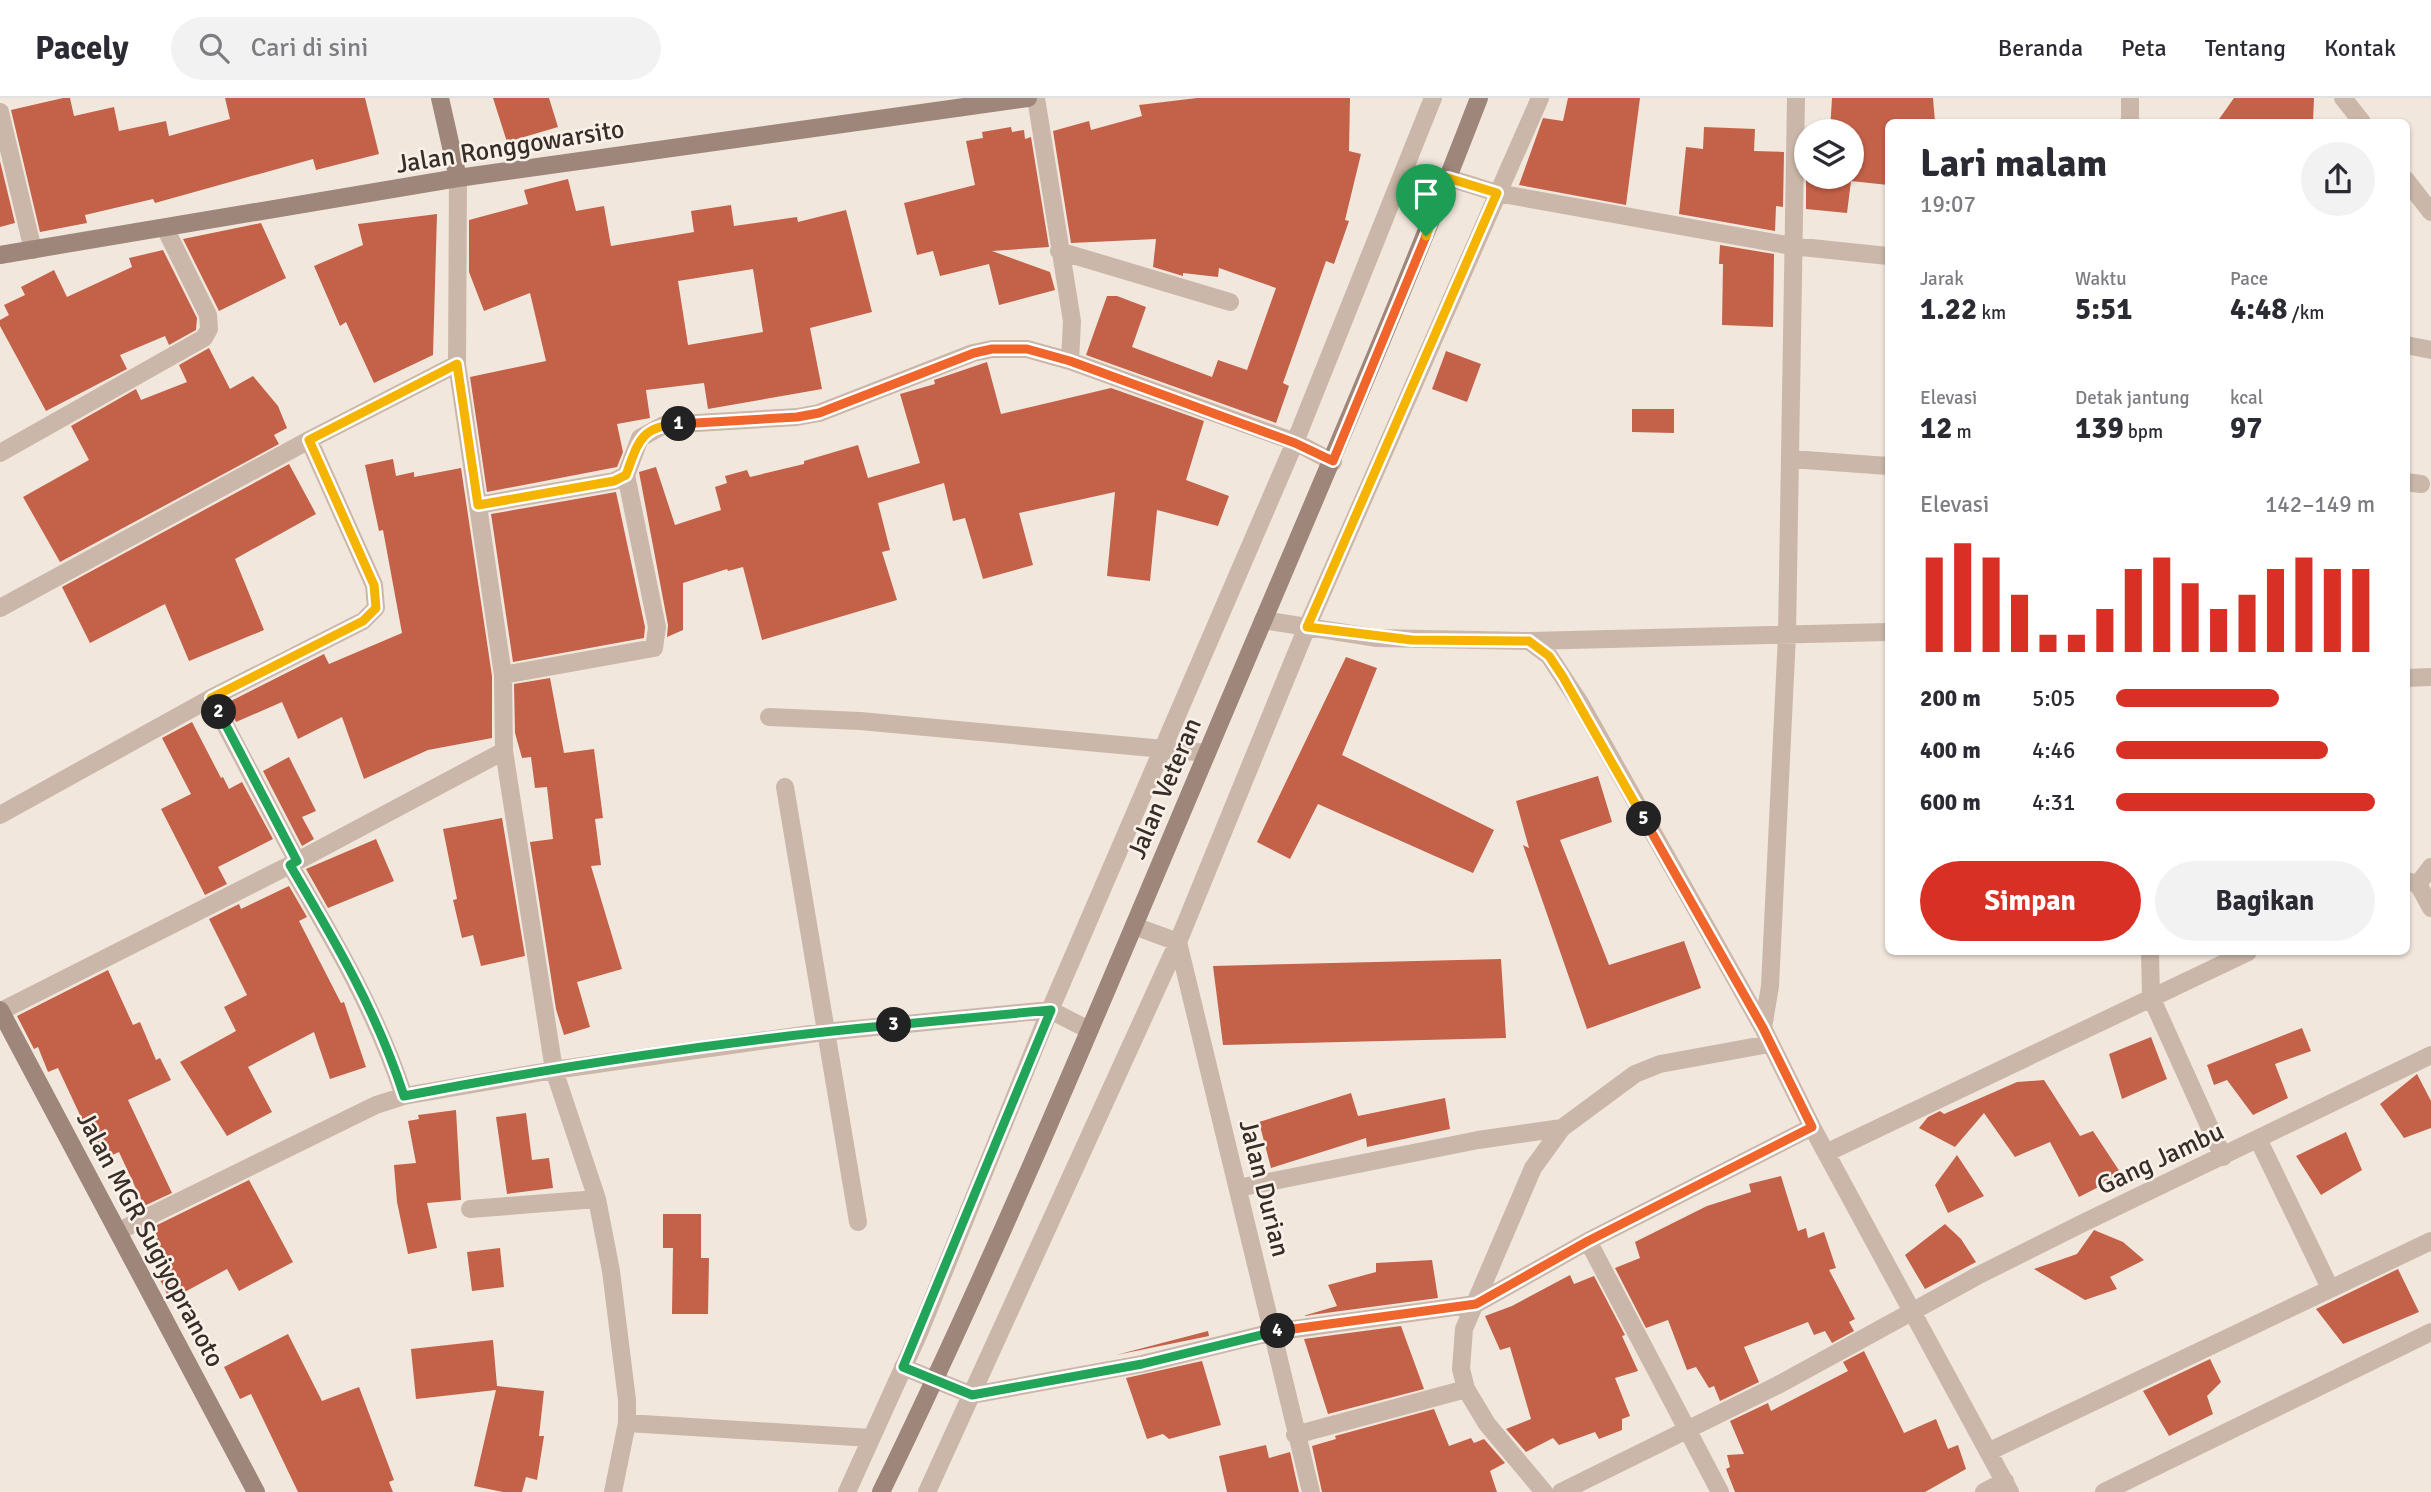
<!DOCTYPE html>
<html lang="id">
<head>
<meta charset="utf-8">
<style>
  body { margin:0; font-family:Signika,sans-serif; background:#f2f2f3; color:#2b2b33; height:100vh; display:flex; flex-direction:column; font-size:26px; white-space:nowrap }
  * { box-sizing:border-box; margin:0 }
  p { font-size:23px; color:#7c7c81 }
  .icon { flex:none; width:38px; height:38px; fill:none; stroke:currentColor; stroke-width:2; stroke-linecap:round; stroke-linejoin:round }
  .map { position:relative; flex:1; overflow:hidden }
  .drawer { position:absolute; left:1885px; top:21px; width:525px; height:836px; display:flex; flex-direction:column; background:#fff; border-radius:10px; box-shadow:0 2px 5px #0004 }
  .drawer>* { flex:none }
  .controls { position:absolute; left:1794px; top:21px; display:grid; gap:14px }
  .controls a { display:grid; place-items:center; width:70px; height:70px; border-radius:50%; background:#fff; box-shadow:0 2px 5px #0004; font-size:35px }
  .pin { position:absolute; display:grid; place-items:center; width:60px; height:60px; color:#fff; margin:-72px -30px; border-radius:50% 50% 50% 0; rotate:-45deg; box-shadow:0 0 7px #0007 }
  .pin .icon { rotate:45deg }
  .km { position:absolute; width:35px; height:35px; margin:-18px; border-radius:50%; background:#222; color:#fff; font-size:19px; line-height:35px; text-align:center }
  .round { display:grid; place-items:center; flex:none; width:74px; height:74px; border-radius:37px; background:#f2f2f3 }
  .overview { display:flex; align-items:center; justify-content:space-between; height:119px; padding:0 35px }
  h1 { font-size:38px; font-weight:700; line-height:52px }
  .stats { display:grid; grid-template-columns:repeat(3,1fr); gap:10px; height:119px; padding:7px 35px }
  .stats div { display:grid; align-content:center }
  .stats b { font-size:30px; font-weight:700 }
  .stats small { font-size:19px; font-weight:400 }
  .stats p { font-size:19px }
  .chart { height:196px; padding:14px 35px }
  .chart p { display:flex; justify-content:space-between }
  .chart svg { width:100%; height:126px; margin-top:7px; stroke:#d93025; stroke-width:6 }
  .primary-button { display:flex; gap:14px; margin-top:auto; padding:14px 35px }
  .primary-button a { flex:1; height:80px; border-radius:42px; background:#d93025; color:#fff; font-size:28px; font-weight:700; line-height:80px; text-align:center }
  .primary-button a+a { background:#f2f2f3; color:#2b2b33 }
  ul { padding:0 35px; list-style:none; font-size:23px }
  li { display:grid; grid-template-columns:112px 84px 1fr; align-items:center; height:52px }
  li i { height:18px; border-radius:9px; background:#d93025 }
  header { display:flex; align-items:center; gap:42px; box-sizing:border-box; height:98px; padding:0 35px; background:#fff; border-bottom:2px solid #e1e1e2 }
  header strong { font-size:33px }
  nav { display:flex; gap:38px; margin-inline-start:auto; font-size:24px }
  .search { width:490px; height:63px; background:#f2f2f3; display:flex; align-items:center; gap:18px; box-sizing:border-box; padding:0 24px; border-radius:38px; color:#7c7c81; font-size:26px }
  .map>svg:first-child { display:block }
  .building { fill:#c46149; fill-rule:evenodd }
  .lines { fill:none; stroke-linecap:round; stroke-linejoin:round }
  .street { stroke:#cab7a9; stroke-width:18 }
  .secondary { stroke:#9e867a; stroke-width:18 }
  .split-1-casing { stroke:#fff; stroke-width:14 }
  .split-2-casing { stroke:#fff; stroke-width:14 }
  .split-3-casing { stroke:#fff; stroke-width:14 }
  .split-4-casing { stroke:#fff; stroke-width:14 }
  .split-5-casing { stroke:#fff; stroke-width:14 }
  .split-6-casing { stroke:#fff; stroke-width:14 }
  .split-1 { stroke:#f0652b; stroke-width:9 }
  .split-2 { stroke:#f5b400; stroke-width:9 }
  .split-3 { stroke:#22a559; stroke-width:9 }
  .split-4 { stroke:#22a559; stroke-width:9 }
  .split-5 { stroke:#f0652b; stroke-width:9 }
  .split-6 { stroke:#f5b400; stroke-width:9 }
  .labels { text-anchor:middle; stroke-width:5; stroke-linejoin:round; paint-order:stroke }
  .street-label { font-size:26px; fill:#372d29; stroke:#faf1e9 }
</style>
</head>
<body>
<header>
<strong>Pacely</strong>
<div class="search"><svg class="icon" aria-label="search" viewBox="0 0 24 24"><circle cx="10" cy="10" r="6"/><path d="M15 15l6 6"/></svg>Cari di sini</div>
<nav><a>Beranda</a><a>Peta</a><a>Tentang</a><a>Kontak</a></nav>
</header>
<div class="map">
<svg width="2431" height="1394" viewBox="0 0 2431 1394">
  <rect width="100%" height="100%" fill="#f2e7dd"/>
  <path class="building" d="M63,0h7l4,18 40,-9 5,24 47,-10 3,15 61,-17 -5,-21h140l14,56 -63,16 -3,-11 -158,44 -2,-4 -68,16 2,8 -47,9 -29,-122z
    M493,0h56l9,29 -51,15z
    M1197,0h153l-1,53 12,3 -16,66 4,1 -15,43 -8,-3 -43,122 6,3 -13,37 -190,-68 21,-59h10l29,11 -14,40 80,30 6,-17 29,10 29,-82 -57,-20 -1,9 -35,-4v3l-30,-9 3,-28 -85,4 -18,-112 36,-10 2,9 51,-14 -3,-11z
    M1568,0h72l-14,107 -107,-20 24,-67 20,3z
    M1832,0h101l2,24h-47v63l-37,-4 -4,32 -41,-4v-32h46v-46h-22z
    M2234,0h80l-1,24h-96z
    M1011,29l1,5 12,-2 1,9 6,-2 18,110 -57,4 58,21 5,18 -56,15 -10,-41 -49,12 -7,-25 -16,4 -13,-52 71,-18 -9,-44 17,-3 -1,-6z
    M1704,29l51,2 -1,22 30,1 -1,55 -7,-1 -1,25 -96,-17 7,-67 17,2z
    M0,63l15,62 -15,4z
    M568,81l8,32 28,-5 7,40 83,-14 -3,-21 40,-6 3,21 63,-9 1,5 48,-12 26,102 -62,16 12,61 -114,20 -4,-26 -58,7 4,28 -33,6 6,28 -6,15 -130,25 -17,-115 76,-16 -16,-68 -46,18 -15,-39v-52l59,-16 -4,-14zM753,171l10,63 -75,13 -10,-64z
    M437,116l-4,141 -59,28 -28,-61 -6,4 -26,-60 49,-21 -5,-21z
    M261,125l25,55 -67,33 -36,-72z
    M1720,147l54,9 -1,73 -51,-2 1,-61h-4z
    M163,152l34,68 -1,12 -27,15 -4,-9 -45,19 7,14 -81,42 -46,-85v-6l9,-5 -5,-10 21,-10 -4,-8 33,-17 13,27 65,-30 -3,-9z
    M209,250l21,41 23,-13 25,30 9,22 -13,7 5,9 -219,118 -37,-65 66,-37 -18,-34 65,-37 5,11 46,-18 -8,-17z
    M1446,253l35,13 -14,38 -35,-13z
    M987,264l14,52 110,-26 93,33 -18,59 43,16 -11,30 -61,-16 -7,71 -43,-5 8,-84 -96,21 14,52 -50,14 -18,-61 -12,3 -9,-38 -66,20 12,47 -8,2 15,48 -135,40 -19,-73 -15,4 -1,-2 -44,14v47l-16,7 1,-12 -29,-153 17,-5 19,58 46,-15 -6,-23 12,-4 -2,-7 22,-6 3,7 54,-13v-3l54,-16 10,33 52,-15 -20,-69 35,-10 -1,-4z
    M1632,311h42v24l-42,-1z
    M393,361l3,17 18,-4v5l47,-9 31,208v62l-64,12 -64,29 -22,-62 -44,22 -16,-37 -46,20 -9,-19 97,-49 5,10 73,-31 -19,-103 -4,1 -14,-66z
    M289,366l27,50 -81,45 29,71 -75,31 -24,-57 -75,39 -28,-56z
    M616,394l29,135 -1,11 -131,24 -22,-148z
    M1346,559l31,11 -35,87 152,75 -21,43 -155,-69 -28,55 -33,-17z
    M550,580l14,75 30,-4 9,69 -8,1 6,46 -10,1 31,103 -45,13 13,45 -26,8 -8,-26 -26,-167 23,-3 -6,-52 -12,1 -4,-31 -9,1 -7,-25 -1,-49z
    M192,624l29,56 2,-1 6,12 13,-7 31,57 -55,28 9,17 -22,11 -44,-86 30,-15 -29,-56z
    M289,659l27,54 -14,6 12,22 -12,7 -39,-75z
    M1598,678l14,46 -52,18 49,125 75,-24 17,47 -114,41 -64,-184 6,3 -13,-47z
    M502,720l23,138 -44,10 -8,-31 -11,3 -9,-38 4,-1 -14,-70z
    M376,741l18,42 -66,27 -22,-39z
    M289,788l18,31 -8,4 42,82 3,-1 22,65 -36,12 -16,-47 -66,35 24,45 -45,24 -47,-74 56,-31 -12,-24 23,-12 -38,-76 30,-15 2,5z
    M1501,861l5,79 -283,7 -10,-79z
    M108,872l25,55 7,-3 16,38 4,-2 11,22 -43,20 44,93 -28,13 -25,-54 -18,8 -43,-92 -10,4 -10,-25 -4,2 -17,-33z
    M2302,930l9,23 -36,13 13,34 -35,17 -26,-35 -13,5 -7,-20z
    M2151,939l16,42 -45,20 -13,-45z
    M2417,976l14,27v27l-27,10 -24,-34z
    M2044,982l36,56 13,-5 29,44 -43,22 -29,-55 -35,15 -31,-44 -29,34 -36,-19 9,-11 12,-6 4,3 73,-32z
    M1351,995l7,23 87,-18 5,31 -83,18 -1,-9 -95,30 -12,-46z
    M456,1012l5,90 -34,3 10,45 -29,6 -11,-52 -3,-37 22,-2 -8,-42 11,-2 -1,-4z
    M526,1015l6,47 17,-2 4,30 -46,6 -11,-77z
    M2346,1034l16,38 -41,25 -25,-39z
    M1957,1057l27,41 -36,17 -13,-28z
    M1781,1078l17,55 8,-3 2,10 16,-6 12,36 -7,2 26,49 -6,3 5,9 -22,12 -7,-12 -11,4 -6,-13 -64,25 15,35 -39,19 -6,-15 -5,2 -13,-21 -9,3 -19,-50 -22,8 -31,-60 25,-10 -5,-16 72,-36 44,-14 -2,-8z
    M249,1082l44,82 -54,29 -12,-22 -57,31 -13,-26 13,-7 -15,-27 3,-2 -5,-11z
    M663,1116h38v44h8l-1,56h-36l1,-66h-10z
    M1945,1126l16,15 15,23 -51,27 -20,-34z
    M2094,1132l29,12 21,18 -34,17 7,12 -32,11 -51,-31 43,-15z
    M500,1150l4,39 -32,4 -5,-39z
    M1432,1162l6,38 -135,18 34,-10 -9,-21 48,-13v-9z
    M2398,1171l21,43 -76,32 -27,-35z
    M1570,1177l4,9 20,-8 31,59 -3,1 16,35 -23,7 15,38 -8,3v11l-23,9 -4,-7 -36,13 -6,-7 -27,14 -20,-23 25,-10 -21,-72 -10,3 -15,-34 27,-10z
    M1401,1228l23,63 -96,25 -24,-75z
    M1208,1233l1,5 -93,19z
    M288,1236l34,67 37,-14 35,93 -5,2 4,10h-95l-47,-98 -11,5 -16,-32z
    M493,1242l4,46 47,5 -5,45h5l-7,44 -11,-3 -4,15h-19l-29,-6 22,-96 -80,9 -5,-50z
    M1864,1253l40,82 32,-14 12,30 10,-4 8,24 -41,23h-190l-9,-23 4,-2 -3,-12 17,-1 -14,-33 38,-18 3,8 77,-40 -5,-9z
    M2210,1261l11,23 -14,14 6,18 -44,22 -26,-45z
    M1202,1263l19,64 -52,14 -6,-5 -16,5 -21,-61z
    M1434,1311l15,37 22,-8 3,5 10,-4 21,24 -15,8 7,21h-175l-10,-46 24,-7 -1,-3z
    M1266,1347l3,13 21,-6 9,40h-72l-8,-36z"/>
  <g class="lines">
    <path class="street" d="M1036,0l36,223 -2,40
      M2130,0v24
      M2343,0l19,24
      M0,14l33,138
      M458,80l-1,186 46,311 1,76 50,319 43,129 14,72 16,129v23l-14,69
      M1449,80l48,15 295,53 96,10
      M2406,82l25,32
      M1059,153l171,51
      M2406,247l25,5
      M0,355l204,-115 5,-9 -1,-14 -43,-87
      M1791,361l97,7
      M2406,384l15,2
      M478,407l136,-24 12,-6 14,-37 24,-13 133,-8 22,-4 154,-60 19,-4h35l43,12 225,81 38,20
      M0,510l309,-168 148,-76
      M1263,522l114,18 152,3 20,15 31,47 183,325 49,99 198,365
      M1529,543l359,-9
      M503,577l151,-27 3,-21 -31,-152
      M2406,580l25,-1
      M769,619l91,4 347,32
      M785,689l73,435
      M0,717l211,-117
      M297,763l-86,-163 152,-77 13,-13 -2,-23 -65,-145
      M290,767c45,77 86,146 114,231
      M2406,783l12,3 13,24
      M2418,786l13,-17
      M1134,828l44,16 133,550
      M2150,854l1,45 72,160
      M1,913l289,-146 214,-114
      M1763,930l7,-42 17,-351 9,-537
      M2259,1043l71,147
      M1826,1055l422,-201
      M1238,1090l240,-48 84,-12
      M470,1111l127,-10
      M119,1133l257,-126 28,-9 150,-26 270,-38 226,-22 39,20
      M1588,1143l132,251
      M903,1269l69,28 170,-31 131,-32 203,-28 112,-63 224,-114
      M627,1325l244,15
      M1295,1337l171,-46
      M1988,1354l443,-211
      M847,1394l72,-159 131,-323 245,-568 138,-344
      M927,1394l251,-550 129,-315 233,-529
      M1544,1394l-57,-68 -21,-35 -5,-20 3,-40 69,-161 29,-40 73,-54 25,-10 109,-20
      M1561,1394l217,-107 199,-109 106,-53 348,-168
      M1984,1394l21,-11
      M2104,1394l327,-160"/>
    <path class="secondary" d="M440,0l18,80
      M0,157l458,-77 570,-80
      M0,912l256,482
      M881,1394c118,-242 221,-491 326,-739 92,-218 187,-434 272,-655"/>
  </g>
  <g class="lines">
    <g class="split-1-casing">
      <path id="split-1" d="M679,326l118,-7 22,-4 155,-60 18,-4h35l43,12 225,82 38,18 93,-225"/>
    </g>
    <g class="split-2-casing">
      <path id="split-2" d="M219,614l-8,-14 152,-77 13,-13 -2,-23 -65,-145 148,-76 21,141 136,-24 12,-6c12,-32 14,-49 53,-51"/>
    </g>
    <g class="split-3-casing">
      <path id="split-3" d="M219,614l78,149 -7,4c45,76 87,147 114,231 162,-31 326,-56 490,-71"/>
    </g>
    <g class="split-4-casing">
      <path id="split-4" d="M894,927l157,-15 -148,357 69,28 170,-31 136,-33"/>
    </g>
    <g class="split-5-casing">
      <path id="split-5" d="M1278,1233l198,-27 112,-63 224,-114 -49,-99 -119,-209"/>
    </g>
    <g class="split-6-casing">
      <path id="split-6" d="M1426,138l22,-58 49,15 -190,434 105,13 117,1 20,15 14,21 81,142"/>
    </g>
    <use href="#split-1" class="split-1"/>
    <use href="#split-2" class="split-2"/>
    <use href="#split-3" class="split-3"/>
    <use href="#split-4" class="split-4"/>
    <use href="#split-5" class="split-5"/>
    <use href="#split-6" class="split-6"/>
  </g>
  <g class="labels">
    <g class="street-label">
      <text transform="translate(510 48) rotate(-9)" y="9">Jalan Ronggowarsito</text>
      <text transform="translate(1164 690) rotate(-67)" y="9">Jalan Veteran</text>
      <text transform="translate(2160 1060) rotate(-25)" y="9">Gang Jambu</text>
      <text transform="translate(1265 1090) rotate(76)" y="9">Jalan Durian</text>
      <text transform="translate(151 1141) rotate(62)" y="9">Jalan MGR Sugiyopranoto</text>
    </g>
  </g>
</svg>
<div class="controls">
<a><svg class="icon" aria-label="layers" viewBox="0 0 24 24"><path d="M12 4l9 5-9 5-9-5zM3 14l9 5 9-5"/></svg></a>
</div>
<div class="pin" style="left:1426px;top:138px;background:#1e9e55"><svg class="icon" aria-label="arrive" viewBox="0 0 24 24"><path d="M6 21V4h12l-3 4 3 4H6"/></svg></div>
<b class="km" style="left:679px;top:326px">1</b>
<b class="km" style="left:219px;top:614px">2</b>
<b class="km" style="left:894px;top:927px">3</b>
<b class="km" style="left:1278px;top:1233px">4</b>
<b class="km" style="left:1644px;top:721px">5</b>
<section class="drawer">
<div class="overview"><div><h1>Lari malam</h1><p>19:07</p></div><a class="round"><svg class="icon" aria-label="share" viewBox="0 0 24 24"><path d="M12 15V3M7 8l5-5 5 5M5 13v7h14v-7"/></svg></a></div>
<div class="stats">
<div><p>Jarak</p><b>1.22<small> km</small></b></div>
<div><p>Waktu</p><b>5:51</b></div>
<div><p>Pace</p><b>4:48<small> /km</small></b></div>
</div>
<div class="stats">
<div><p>Elevasi</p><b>12<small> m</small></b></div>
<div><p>Detak jantung</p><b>139<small> bpm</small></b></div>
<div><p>kcal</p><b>97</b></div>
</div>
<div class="chart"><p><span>Elevasi</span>142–149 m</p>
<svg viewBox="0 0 160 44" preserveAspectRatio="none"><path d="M5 44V11M15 44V6M25 44V11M35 44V24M45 44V38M55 44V38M65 44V29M75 44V15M85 44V11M95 44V20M105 44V29M115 44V24M125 44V15M135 44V11M145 44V15M155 44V15"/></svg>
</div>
<ul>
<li><b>200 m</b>5:05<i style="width:63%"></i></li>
<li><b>400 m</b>4:46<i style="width:82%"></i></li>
<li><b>600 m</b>4:31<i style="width:100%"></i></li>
</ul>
<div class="primary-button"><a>Simpan</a><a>Bagikan</a></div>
</section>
</div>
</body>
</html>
